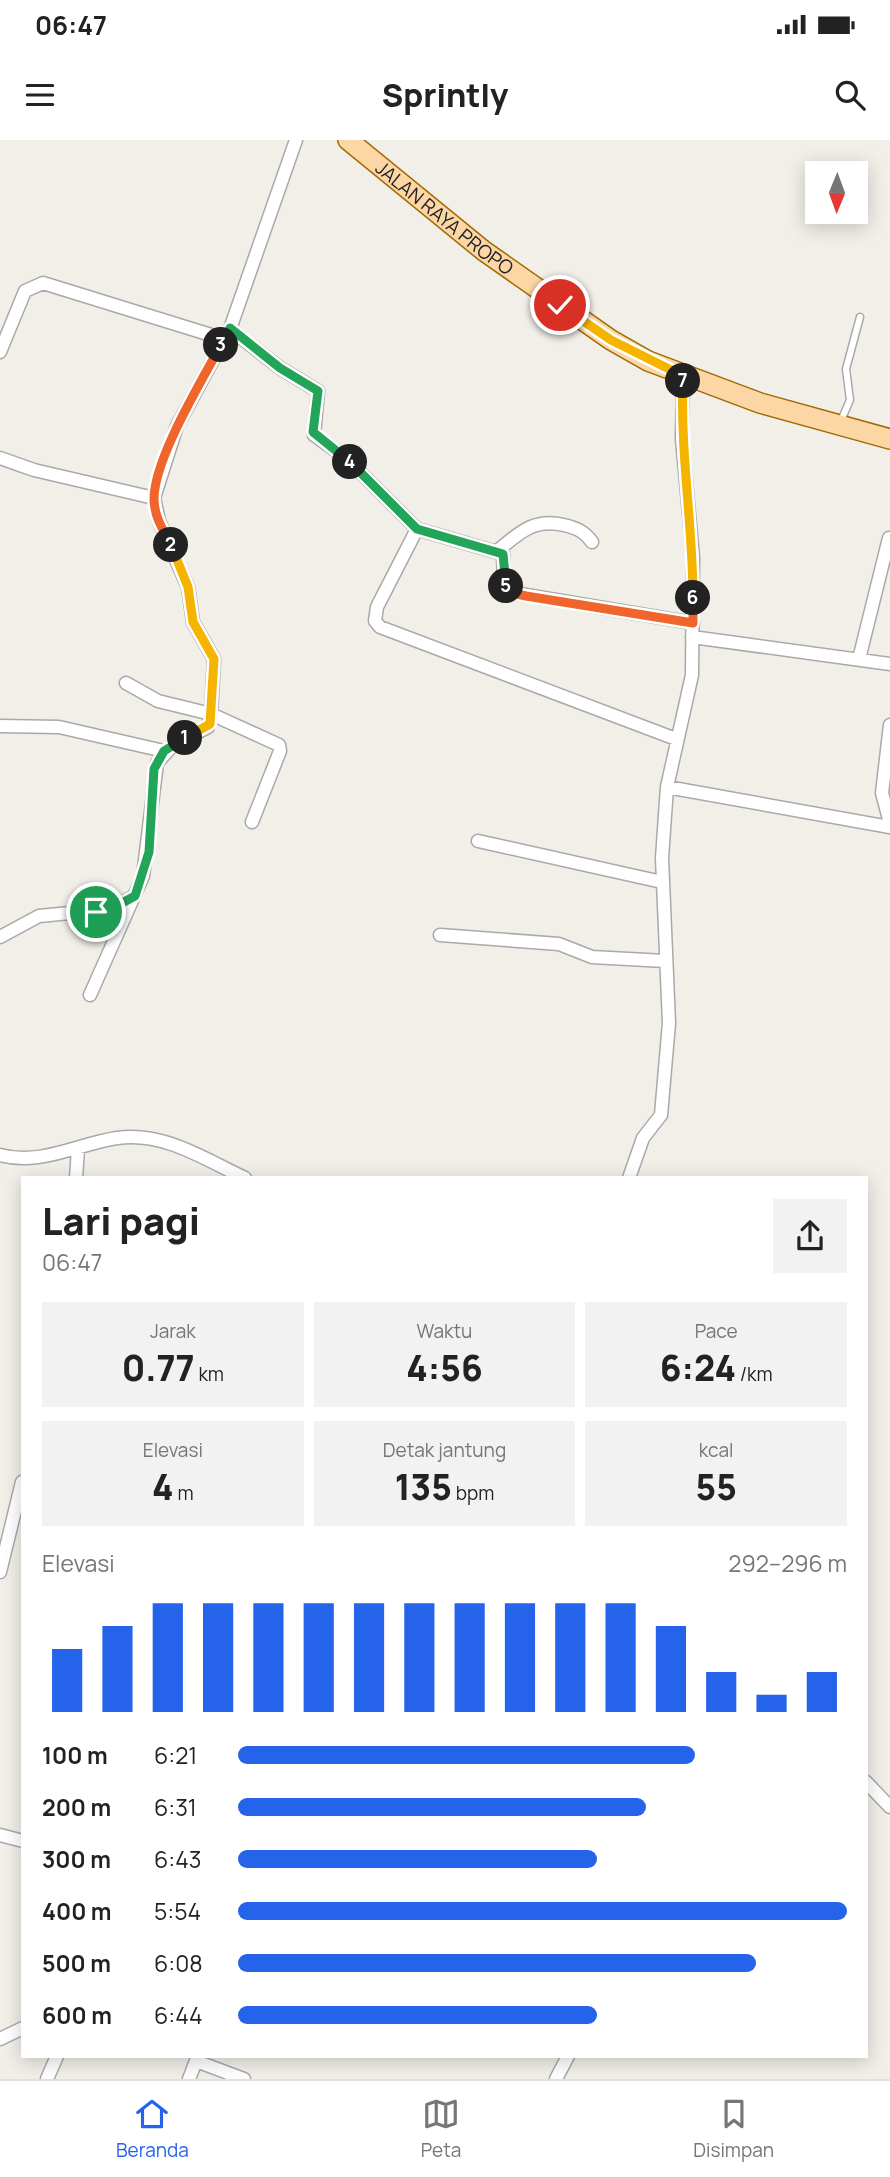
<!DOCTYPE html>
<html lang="id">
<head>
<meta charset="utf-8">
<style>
  body { margin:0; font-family:Manrope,sans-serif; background:#f2f2f2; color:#222; height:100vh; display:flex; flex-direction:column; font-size:26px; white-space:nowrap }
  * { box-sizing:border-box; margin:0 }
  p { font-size:23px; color:#767676 }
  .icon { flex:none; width:38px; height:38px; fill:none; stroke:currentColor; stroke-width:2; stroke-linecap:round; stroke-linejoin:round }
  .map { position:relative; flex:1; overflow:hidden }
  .drawer { position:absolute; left:21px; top:1036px; width:847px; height:882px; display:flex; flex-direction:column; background:#fff; border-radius:0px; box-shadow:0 4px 18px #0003 }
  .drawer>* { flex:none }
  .needle { width:46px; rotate:181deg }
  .controls { position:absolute; left:805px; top:21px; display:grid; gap:14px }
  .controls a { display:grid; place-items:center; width:63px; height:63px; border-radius:0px; background:#fff; box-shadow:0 4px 18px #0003; font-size:35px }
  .pin { position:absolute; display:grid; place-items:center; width:60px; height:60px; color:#fff; margin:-30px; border:4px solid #fff; border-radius:50%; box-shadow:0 2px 7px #0007 }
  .km { position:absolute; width:35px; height:35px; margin:-18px; border-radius:50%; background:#222; color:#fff; font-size:19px; line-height:35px; text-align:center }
  .round { display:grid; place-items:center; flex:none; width:74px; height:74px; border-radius:0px; background:#f2f2f2 }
  .summary { display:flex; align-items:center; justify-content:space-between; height:119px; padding:0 21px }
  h1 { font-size:38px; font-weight:800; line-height:52px }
  .figures { display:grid; grid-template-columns:repeat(3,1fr); gap:10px; height:119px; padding:7px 21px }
  .figures div { display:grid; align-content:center; border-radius:0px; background:#f2f2f2; text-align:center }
  .figures b { font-size:35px; font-weight:800 }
  .figures small { font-size:19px; font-weight:400 }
  .figures p { font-size:19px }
  .chart { height:196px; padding:14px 21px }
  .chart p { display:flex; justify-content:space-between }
  .chart svg { width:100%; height:126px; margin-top:7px; stroke:#2563eb; stroke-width:6 }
  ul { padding:0 21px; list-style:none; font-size:23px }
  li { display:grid; grid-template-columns:112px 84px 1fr; align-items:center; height:52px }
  li i { height:18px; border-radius:9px; background:#2563eb }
  .status { display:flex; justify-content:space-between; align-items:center; height:49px; padding:0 35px; background:#fff; direction:ltr }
  .status svg { height:19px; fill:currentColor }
  header { display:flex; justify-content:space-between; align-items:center; height:91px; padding:0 21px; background:#fff; font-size:32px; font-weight:800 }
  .dock { display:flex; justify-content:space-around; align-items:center; height:98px; border-top:2px solid #e0e0e0; background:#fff; font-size:19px; color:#767676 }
  .dock a { display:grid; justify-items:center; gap:4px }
  .dock .active { color:#2563eb }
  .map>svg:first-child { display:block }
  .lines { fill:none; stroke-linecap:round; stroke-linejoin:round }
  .lane-casing { stroke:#a9a9a9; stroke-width:9 }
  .street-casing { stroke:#a9a9a9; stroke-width:15 }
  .primary-casing { stroke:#a06b00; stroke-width:22 }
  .lane { stroke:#fff; stroke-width:6 }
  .street { stroke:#fff; stroke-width:12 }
  .primary { stroke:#fcd6a4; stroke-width:19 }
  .split-1-casing { stroke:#fff; stroke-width:14 }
  .split-2-casing { stroke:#fff; stroke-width:14 }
  .split-3-casing { stroke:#fff; stroke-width:14 }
  .split-4-casing { stroke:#fff; stroke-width:14 }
  .split-5-casing { stroke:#fff; stroke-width:14 }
  .split-6-casing { stroke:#fff; stroke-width:14 }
  .split-7-casing { stroke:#fff; stroke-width:14 }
  .split-8-casing { stroke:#fff; stroke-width:14 }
  .split-1 { stroke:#22a559; stroke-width:9 }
  .split-2 { stroke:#f5b400; stroke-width:9 }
  .split-3 { stroke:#f0652b; stroke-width:9 }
  .split-4 { stroke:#22a559; stroke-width:9 }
  .split-5 { stroke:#22a559; stroke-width:9 }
  .split-6 { stroke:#f0652b; stroke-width:9 }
  .split-7 { stroke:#f5b400; stroke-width:9 }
  .split-8 { stroke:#f5b400; stroke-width:9 }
  .labels { text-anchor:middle; stroke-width:5; stroke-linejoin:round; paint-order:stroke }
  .street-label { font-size:19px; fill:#222; stroke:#fff }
</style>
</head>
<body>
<div class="status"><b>06:47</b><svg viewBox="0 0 49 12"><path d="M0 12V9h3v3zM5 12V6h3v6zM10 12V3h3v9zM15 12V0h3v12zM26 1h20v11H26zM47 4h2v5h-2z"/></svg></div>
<header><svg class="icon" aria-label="menu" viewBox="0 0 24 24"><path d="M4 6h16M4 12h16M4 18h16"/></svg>Sprintly<svg class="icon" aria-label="search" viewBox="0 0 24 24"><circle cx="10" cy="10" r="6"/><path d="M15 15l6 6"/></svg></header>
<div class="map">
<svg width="890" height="1939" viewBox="0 0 890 1939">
  <rect width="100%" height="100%" fill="#f2efe9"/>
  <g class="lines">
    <g class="lane-casing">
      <path id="lane" d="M840,283l10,-23 -4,-31 14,-52"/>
    </g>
    <g class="street-casing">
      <path id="street" d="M230,189l50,39 38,23 -4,44 32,23 71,71 86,25 1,30 10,9 179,30
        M0,212l25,-61 18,-8 181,56
        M0,318l34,12 120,28
        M417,389l-40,78 -2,14 5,6 296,112
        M496,412c23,-19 37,-34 68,-27 13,3 21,7 28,17
        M692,497l198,27
        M859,519l30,-121
        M890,585l-8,68 8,30
        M0,586l59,1 105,24
        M667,647l223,40
        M252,682l28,-71 -1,-6 -68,-31 3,-55 -21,-37 -5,-35 -29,-66 -5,-23 23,-72 53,-97 66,-189
        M478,701l184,41
        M440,795l119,9 33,13 73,4
        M0,797l39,-21 72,-7 23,-13
        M90,855l53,-119 14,-113 16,-18 35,-18 3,-13 -53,-13 -32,-18
        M0,1015c41,11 77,-11 117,-17 46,-7 87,21 128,40
        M76,1038l2,-29
        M629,1038l14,-40 18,-23 8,-92 -7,-165 5,-71 25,-112 1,-118 -11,-118 1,-63
        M0,1432l22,-90
        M866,1642l24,25
        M0,1695l23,6
        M0,1899l23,-11
        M47,1939l10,-23
        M189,1939l7,-18 48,18
        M556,1939l12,-23"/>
    </g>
    <g class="primary-casing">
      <g id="primary">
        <path id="s1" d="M348,0l136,111 127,89 37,21 112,42 130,36"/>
      </g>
    </g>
    <use href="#lane" class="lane"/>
    <use href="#street" class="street"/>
    <use href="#primary" class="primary"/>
  </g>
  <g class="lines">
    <g class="split-1-casing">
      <path id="split-1" d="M96,772l15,-3 24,-13 14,-44 5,-83 10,-18 21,-13"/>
    </g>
    <g class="split-2-casing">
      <path id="split-2" d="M171,405l17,42 5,35 21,37 -4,65 -25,14"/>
    </g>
    <g class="split-3-casing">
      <path id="split-3" d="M171,405c-8,-15 -17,-29 -17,-46 0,-40 47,-117 67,-154"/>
    </g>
    <g class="split-4-casing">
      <path id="split-4" d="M221,205l9,-17 50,40 38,23 -5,41 37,30"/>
    </g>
    <g class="split-5-casing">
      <path id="split-5" d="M350,322l67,67 86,25 3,32"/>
    </g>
    <g class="split-6-casing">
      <path id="split-6" d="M506,446l7,7 13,3 167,27v-25"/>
    </g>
    <g class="split-7-casing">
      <path id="split-7" d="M683,241c-3,72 10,144 10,217"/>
    </g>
    <g class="split-8-casing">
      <path id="split-8" d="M560,165l51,35 72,36v5"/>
    </g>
    <use href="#split-1" class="split-1"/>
    <use href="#split-2" class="split-2"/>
    <use href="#split-3" class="split-3"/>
    <use href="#split-4" class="split-4"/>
    <use href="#split-5" class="split-5"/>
    <use href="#split-6" class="split-6"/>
    <use href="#split-7" class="split-7"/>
    <use href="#split-8" class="split-8"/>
  </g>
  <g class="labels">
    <g class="street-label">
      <text dy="7" stroke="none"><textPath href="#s1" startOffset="124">JALAN RAYA PROPO</textPath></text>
    </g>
  </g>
</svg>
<div class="controls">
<a><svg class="needle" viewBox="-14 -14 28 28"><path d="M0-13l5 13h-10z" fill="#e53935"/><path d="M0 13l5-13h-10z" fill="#767676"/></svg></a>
</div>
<div class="pin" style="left:96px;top:772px;background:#1e9e55"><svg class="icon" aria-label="arrive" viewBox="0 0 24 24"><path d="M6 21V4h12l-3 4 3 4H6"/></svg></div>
<div class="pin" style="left:560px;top:165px;background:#d93025"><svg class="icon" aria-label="check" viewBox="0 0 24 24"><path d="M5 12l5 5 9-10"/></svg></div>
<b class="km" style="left:185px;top:598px">1</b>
<b class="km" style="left:171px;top:405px">2</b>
<b class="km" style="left:221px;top:205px">3</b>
<b class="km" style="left:350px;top:322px">4</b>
<b class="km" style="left:506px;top:446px">5</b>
<b class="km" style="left:693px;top:458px">6</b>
<b class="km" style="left:683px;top:241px">7</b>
<section class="drawer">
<div class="summary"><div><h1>Lari pagi</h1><p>06:47</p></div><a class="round"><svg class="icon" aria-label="share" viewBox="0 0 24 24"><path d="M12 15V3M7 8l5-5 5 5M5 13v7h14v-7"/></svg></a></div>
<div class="figures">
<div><p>Jarak</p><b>0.77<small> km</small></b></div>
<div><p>Waktu</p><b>4:56</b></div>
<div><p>Pace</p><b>6:24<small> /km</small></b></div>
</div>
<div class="figures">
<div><p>Elevasi</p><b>4<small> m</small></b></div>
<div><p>Detak jantung</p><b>135<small> bpm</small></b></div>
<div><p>kcal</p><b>55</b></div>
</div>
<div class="chart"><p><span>Elevasi</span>292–296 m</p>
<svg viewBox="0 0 160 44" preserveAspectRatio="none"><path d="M5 44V22M15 44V14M25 44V6M35 44V6M45 44V6M55 44V6M65 44V6M75 44V6M85 44V6M95 44V6M105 44V6M115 44V6M125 44V14M135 44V30M145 44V38M155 44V30"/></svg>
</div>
<ul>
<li><b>100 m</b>6:21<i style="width:75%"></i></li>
<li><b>200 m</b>6:31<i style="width:67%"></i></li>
<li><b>300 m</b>6:43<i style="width:59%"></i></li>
<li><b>400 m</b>5:54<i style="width:100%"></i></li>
<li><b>500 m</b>6:08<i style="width:85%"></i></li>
<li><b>600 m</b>6:44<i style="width:59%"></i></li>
</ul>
</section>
</div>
<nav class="dock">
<a class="active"><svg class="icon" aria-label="home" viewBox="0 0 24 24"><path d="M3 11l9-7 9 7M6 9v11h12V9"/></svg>Beranda</a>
<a><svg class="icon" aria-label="map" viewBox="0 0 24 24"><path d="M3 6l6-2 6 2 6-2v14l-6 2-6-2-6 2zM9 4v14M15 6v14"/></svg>Peta</a>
<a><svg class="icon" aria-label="saved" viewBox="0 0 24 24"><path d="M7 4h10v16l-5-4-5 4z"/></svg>Disimpan</a>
</nav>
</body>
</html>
